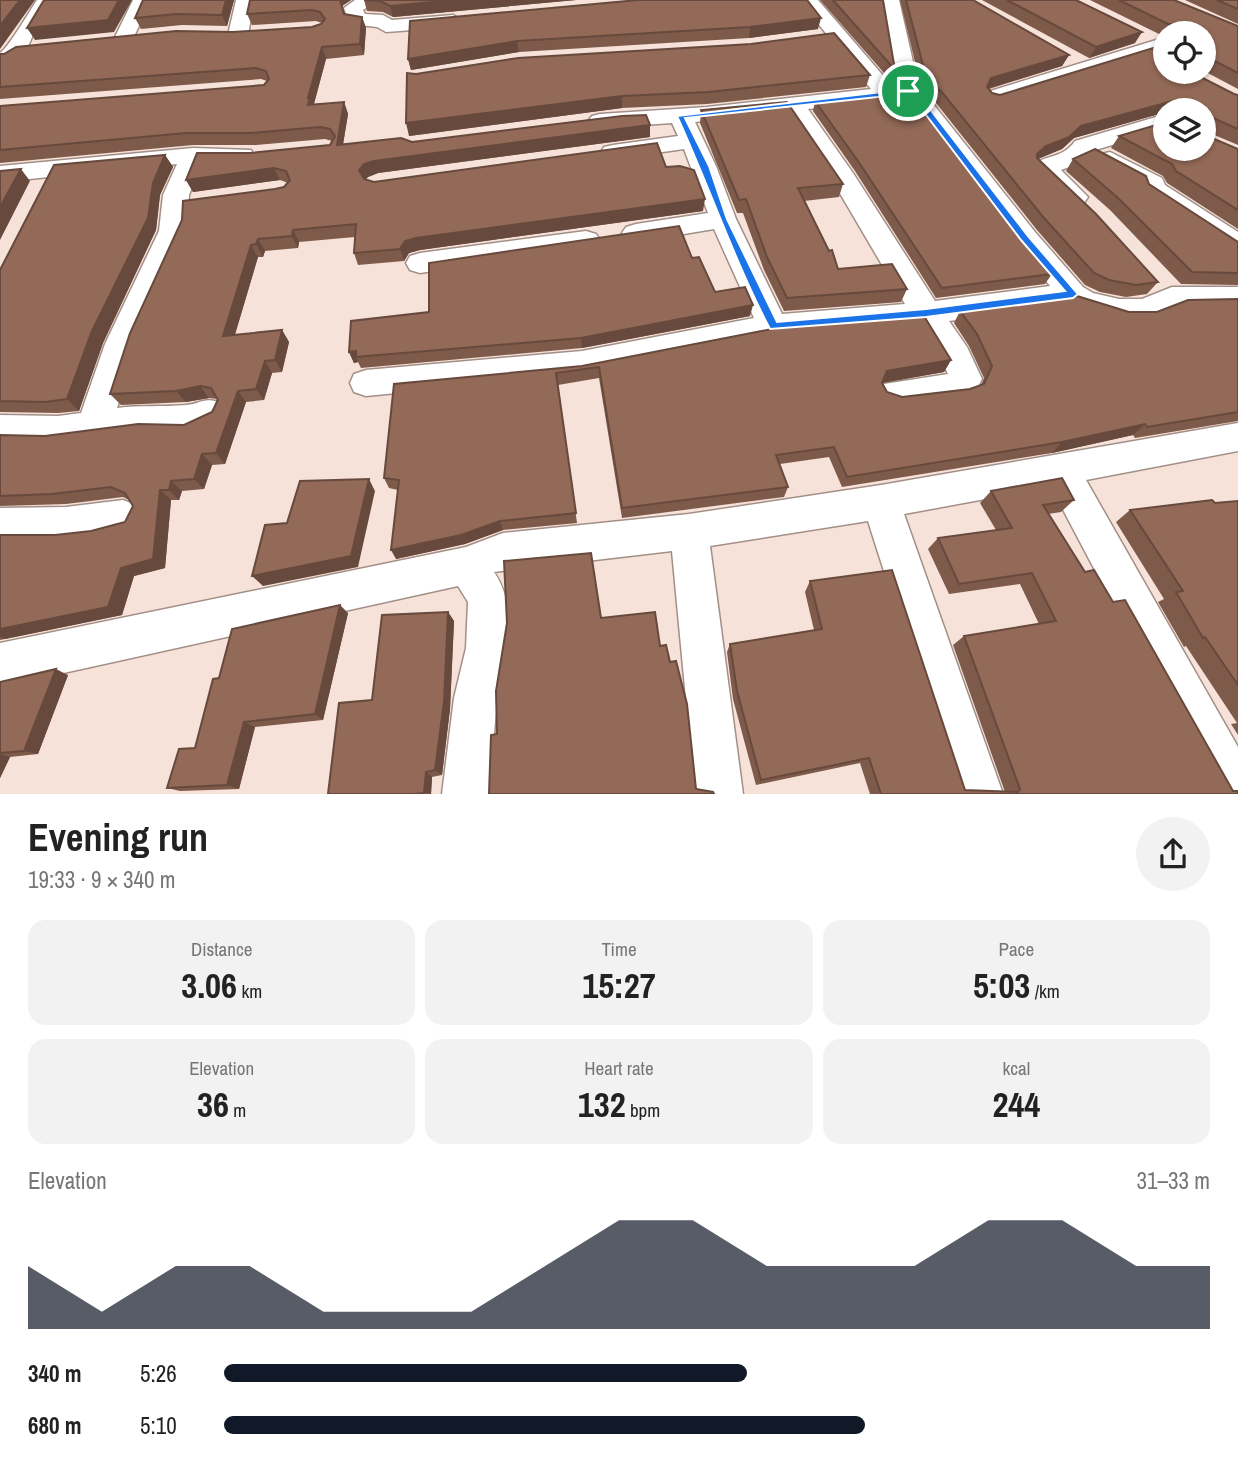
<!DOCTYPE html>
<html lang="en">
<head>
<meta charset="utf-8">
<style>
  body { margin:0; font-family:"Archivo Narrow",sans-serif; background:#f2f2f2; color:#222; height:100vh; display:flex; flex-direction:column; font-size:26px; white-space:nowrap }
  * { box-sizing:border-box; margin:0 }
  p { font-size:23px; color:#767676 }
  .icon { flex:none; width:38px; height:38px; fill:none; stroke:currentColor; stroke-width:2; stroke-linecap:round; stroke-linejoin:round }
  .map { position:relative; height:794px; overflow:hidden }
  .drawer { display:flex; flex-direction:column; background:#fff; flex:1 }
  .drawer>* { flex:none }
  .buttons { position:absolute; left:1153px; top:21px; display:grid; gap:14px }
  .buttons a { display:grid; place-items:center; width:63px; height:63px; border-radius:50%; background:#fff; box-shadow:0 2px 5px #0004; font-size:35px }
  .pin { position:absolute; display:grid; place-items:center; width:60px; height:60px; color:#fff; margin:-30px; border:4px solid #fff; border-radius:50%; box-shadow:0 2px 7px #0007 }
  .round { display:grid; place-items:center; flex:none; width:74px; height:74px; border-radius:37px; background:#f2f2f2 }
  .overview { display:flex; align-items:center; justify-content:space-between; height:119px; padding:0 28px }
  h1 { font-size:38px; font-weight:800; line-height:52px }
  .stats { display:grid; grid-template-columns:repeat(3,1fr); gap:10px; height:119px; padding:7px 28px }
  .stats div { display:grid; align-content:center; border-radius:18px; background:#f2f2f2; text-align:center }
  .stats b { font-size:35px; font-weight:800 }
  .stats small { font-size:19px; font-weight:400 }
  .stats p { font-size:19px }
  .chart { height:196px; padding:14px 28px }
  .chart p { display:flex; justify-content:space-between }
  .chart svg { width:100%; height:126px; margin-top:7px; fill:#111827; opacity:.7 }
  ul { padding:0 28px; list-style:none; font-size:23px }
  li { display:grid; grid-template-columns:112px 84px 1fr; align-items:center; height:52px }
  li i { height:18px; border-radius:9px; background:#111827 }
  .map>svg:first-child { display:block }
  .lines { fill:none; stroke-linecap:round; stroke-linejoin:round }
  .minor-casing { stroke:#a28f87; stroke-width:3 }
  .minor { fill:#fff; fill-rule:evenodd }
  .wall { fill:#7e5a4b }
  .shaded-wall { fill:#674a3d }
  .building { fill:#936957; stroke:#674a3d; stroke-width:2 }
  .route { fill:#1a73e8; stroke:#fff; stroke-width:2; fill-rule:evenodd }
</style>
</head>
<body>
<div class="map">
<svg width="1238" height="794" viewBox="0 0 1238 794">
  <rect width="100%" height="100%" fill="#f6e2d9"/>
  <g class="lines">
    <g class="minor-casing">
      <path id="minor" d="M37,0h18l-20,30 -10,24 -25,14v-15c9,-6 29,-41 37,-53z
        M133,0h18l-20,43h-14l-3,-4z
        M236,0h18l-6,35 -3,4h-14l-3,-4z
        M355,0h24l-16,10 2,4 18,1 9,5 61,-5 10,6 -10,6 -67,5 -9,-5 -27,-3 -6,-16z
        M799,0h19l74,86h3l-14,-86h18l22,97 13,8 101,127 48,55 10,6 26,6h23l30,-12h66v22h-62l-31,12h-26l-51,-16 -119,16 18,26 15,32 -8,15 -12,4 -66,8 -12,-4 -5,-9 5,-9 64,-10 -10,-21 -19,-28 -146,12 -191,38 -216,21 -12,-4 -4,-9 4,-9 12,-4 216,-19 172,-33 -40,-89 -78,13 -10,-3 -4,-6 4,-6 10,-3 72,-11 -24,-64 -71,10 -9,-2 -3,-5 3,-5 9,-2 65,-9 -6,-13 -72,5 -8,-2 -4,-5 4,-5 8,-2 107,-7 164,-18zM900,99l4,7 14,9 132,171 -115,15 -82,-128 -45,-64zM786,112l42,61 77,131 -123,10 -46,-95 -20,-53 -21,-44z
        M1166,37v13l-163,52h-16l-3,-5 3,-5z
        M1166,114v15l-74,22 -6,10 -25,9 27,27 -4,6c-21,5 -41,-19 -52,-35 10,-15 29,-7 43,-27z
        M193,148l58,2 3,5 -3,5 -49,2 -13,33 -2,36 -50,113 -20,64c23,-3 46,-1 69,-3 15,-1 16,-8 33,-3l5,10 -5,10 -26,11 -44,-1 -91,12 -58,-1v-28l58,1 23,-3 24,-69 54,-113 4,-36 14,-31 -177,18v-16z
        M1110,152l52,26 3,7 73,47v22l-10,-2 -86,-58 -3,-8 -38,-22 -3,-5 3,-5z
        M586,231l10,3 4,6 -4,6 -176,27 -10,-3 -4,-7 4,-7 10,-3z
        M1238,423v28l-152,29 152,267v47h-25l-162,-307 -147,27 99,280h-48l-87,-273 -158,25 33,248h-48l-23,-243 -178,21c26,38 11,83 4,125 -5,32 -5,65 -8,97h-48l12,-96 12,-50 2,-46 -10,-16 -458,101v-44l466,-96 37,-14 186,-19 192,-29z
        M123,500l13,5 6,12 -6,12c-42,16 -92,13 -136,13v-34l66,-1z"/>
    </g>
    <use href="#minor" class="minor"/>
  </g>
  <path class="wall" d="M234,0l-7,26 -45,-1 -41,4 -6,-11z
    M250,0h101l-9,6 3,8 17,3 4,11 -2,27 -38,4 -12,45 30,-2 4,12 -5,30 69,-2 238,-5 -272,36 -10,4 -3,3 9,2 292,-15 37,44 -283,39 -11,3 -5,8 -46,4 -4,-12 1,-16 -56,5 -1,6 -33,3 -2,6h-5l-23,78 47,-5 7,12 -7,30 -10,1 -8,27 -18,2 -21,62 -13,1 -8,24 -22,2 -3,9h-8l-6,68 -31,8 -12,39 -122,25v-105h55l36,-4 34,-9 8,-16 -4,-6 -6,-3 -57,7 -66,2v-71l45,1 139,-11 28,-13 5,-13 -8,-1 -23,4 -65,3 -11,-11 165,-205 9,-2 4,-4 -8,-3 -87,12 -7,-12 64,-27 80,-8 2,-4 -7,-2 -69,6h-63l-193,18v-57l264,-21 3,-4 -6,-2 -261,20v-45l233,-22 79,-5 10,-4 -6,-2 -64,4 -5,-11z
    M364,0h212l-183,17 -10,-5 -16,-1z
    M638,0l180,29 -69,9 -230,14 -108,18 -3,-11z
    M820,0h63l12,70 -3,12z
    M900,0h73l96,55 -7,11 -73,23 3,4 8,2 166,-23 68,22 4,1v50l-26,-11v4l26,11v80l-71,-46 -4,-7 -52,-28 8,-12 85,-26h-38v2l-92,26 -12,11 -24,10 120,123 -11,12 -21,3 -26,-5 -15,-7 -48,-55 -101,-127 -13,-8z
    M982,0h94l59,43 -46,15z
    M1090,0h84l64,26v63l-34,-18v-38h-38v2h-5z
    M1185,0h53v24z
    M416,74l454,1 -4,12 -159,17 -85,4 -213,28z
    M906,98l146,176 -7,10 -109,14 -81,-127 -42,-60 2,-10z
    M701,110l142,74 -4,13 -35,4 34,68 69,20 -6,13 -117,9 -20,-41 -21,-57h-6l-37,-90z
    M165,155l8,12 -13,28 -4,35 -53,113 -24,68 -21,2 -58,-1v-142z
    M1073,159l76,25 89,58v43l-57,-1 -71,-74 -44,-39z
    M692,258l23,34 35,24 -168,32 -221,20 -3,-6 -4,1 -5,-11 80,-40z
    M1238,299v122l-103,17 -2,-3 -81,18 -210,34 -13,-30 -49,7 8,23 -4,10 -162,21 -23,-140 -41,7 19,138 -74,7 -38,14 -69,15 2,-69 -9,-2 -5,-10 10,-94 188,-18 369,-6 -7,12 -62,11 5,9 15,5 68,-8 11,-4 3,-7 -15,-32 -15,-23 6,-12 197,1z
    M991,491l83,9 -13,12 -13,2 37,58 28,30 120,189 5,3h-368l-10,-31 -104,22 -23,-86 -6,-47 3,-8 84,-14 -9,-38 5,-11 155,209 40,2 -52,-147 11,-9 75,-12 -19,-40 -71,10 -21,-45 10,-11 58,-8 -16,-27z
    M1238,501v234l-7,-11 6,-1 -51,-77 -2,1 -26,-45 6,-3 -48,-77 14,-12z
    M448,612l6,9 -4,88 -8,66 -10,2 -1,17h-103l44,-94z
    M348,613l-25,107 -68,7 -16,62 -59,2 -13,-3 28,-40 24,-70z
    M68,675l-30,79 -28,3 -10,21v-96z"/>
  <path class="shaded-wall" d="M20,0h15l-35,49v-23z
    M119,0h13l-18,32 -79,8 -8,-12z
    M226,0h8l-7,26 -5,-11z
    M340,0h11l-9,6z
    M455,0h121l-183,17 -3,-11z
    M362,17l4,11 -2,27 -4,-11z
    M821,18l-3,11 -69,9 1,-11z
    M1142,32l-7,11 -46,15 7,-11z
    M517,41l2,11 -108,18 -3,-11z
    M322,47l4,12 -13,48 -5,-2v-7z
    M1069,55l-7,11 -76,23 5,-11z
    M622,96v12l-213,28 -3,-13z
    M1176,100l-7,10h-3v2l-92,26 -12,11 -22,9 -10,8 7,-12 9,-8 35,-20z
    M344,102l4,12 -7,43 -4,-12z
    M650,125v12l-272,36 -10,4 -5,5 -4,-12 5,-6 10,-3z
    M165,155l8,12 -13,28 -4,35 -53,113 -24,68 -12,-12 25,-68 61,-148z
    M274,168l6,12 -87,12 -7,-12z
    M21,169l9,12 -30,59v-33z
    M705,199l-2,12 -283,39 -11,3 -5,8 -4,-12 5,-8 11,-3z
    M293,230l6,12 -1,6 -6,-12z
    M258,239l7,12 -2,6 -7,-13z
    M251,245l7,12 -27,90 -8,-11z
    M753,305l-3,11 -168,32 -1,-10z
    M282,330l7,12 -7,30 -7,-12z
    M356,351v6l2,5 -4,1 -5,-11z
    M951,360l-7,12 -62,11 5,-12z
    M265,361l7,12 -8,27 -8,-11z
    M200,386l9,12 -23,4 -10,-11z
    M238,391l8,11 -21,62 -9,-11z
    M1145,424l-12,11 -81,18 10,-11z
    M202,454l10,11 -8,24 -10,-10z
    M369,479l6,12 -17,76 -95,19 -11,-10z
    M171,481l11,10 -3,9 -10,-10z
    M160,490l11,10 -6,68 -31,8 -12,39 -117,24 -5,-2v-8l121,-61z
    M500,521l3,9 -38,14 -69,15 -5,-9z
    M340,605l8,8 -25,107 -8,-6z
    M448,612l6,9 -4,88 -8,66 -7,-5z
    M56,669l12,6 -30,79 -14,-3z
    M244,722l11,5 -16,62 -12,-4z
    M0,754l10,3 -10,21z
    M426,772l6,5 -1,17 -7,-1z"/>
  <path class="building" d="M0,0h20l-20,26z
    M44,0h75l-11,20 -81,8z
    M143,0h83l-4,15 -46,-1 -41,4z
    M250,0h90l4,14 18,3 -2,27 -38,3 -14,51h2l-2,7 36,-3 -7,43 64,-7 11,4 210,-26 24,-1 4,10 -276,36 -10,3 -5,6 5,9 10,3 283,-39 9,24 14,-1 14,4 11,29 -289,39 -11,3 -5,8 -46,4 2,-29 -63,6 -1,6 -34,3 -2,5 -5,1 -28,91 59,-6 -7,30 -10,1 -9,28 -18,2 -22,62 -14,1 -8,25 -23,2 -2,9h-9l-7,69 -32,9 -13,39 -108,22v-94h55l36,-4 34,-9 8,-16 -8,-13 -14,-6 -59,7 -52,2v-61l45,1 93,-12 46,1 28,-13 6,-12 -7,-12 -11,-2 -24,5 -66,3 20,-61 52,-113 1,-19 92,-12 9,-2 6,-7 -4,-9 -12,-3 -88,12 11,-27h53l80,-8 5,-9 -5,-7 -10,-2 -70,6h-64l-186,17v-44l264,-21 5,-6 -3,-8 -10,-3 -256,19v-33h4l12,-7 160,-16 57,1 79,-5 9,-3 4,-5 -5,-7 -8,-2 -65,4z
    M364,0h91l-65,6 -10,-5z
    M638,0h169l14,18 -71,9 -233,14 -109,18 2,-38z
    M833,0h50l12,70z
    M906,0h67l96,55 -78,23 -4,9 5,6 8,2 166,-51v28h25l43,22 4,1v34l-27,-12 1,21 26,11v61l-62,-39 -4,-7 -53,-28 47,-14v27h38v-39h-29l1,-10 -95,26 -12,11 -23,9 -9,8v4l59,56 62,68 -22,3 -27,-5 -15,-7 -50,-55 -103,-127 -13,-7z
    M1007,0h69l66,32 -46,15z
    M1119,0h55l64,26v47l-29,-15h-5v-25h-30l1,-9h-7z
    M1217,0h21v9z
    M834,33l36,42 -162,17 -86,4 -216,27 1,-50 9,1 102,-16 233,-14z
    M902,92l4,6 14,9 132,167 -110,14 -84,-127 -43,-60z
    M787,102l56,82 -45,4 31,63 3,-1 6,19 54,-5 15,25 -120,9 -20,-41 -21,-58 -7,1 -38,-90z
    M1095,149l51,27 3,8 89,58v31l-46,-1 -74,-74 -45,-39z
    M165,155l-12,28 -5,35 -56,113 -25,68 -22,3 -45,-1v-131l54,-105z
    M21,169l-21,38v-36z
    M679,226l13,32 7,-1 16,35 30,-5 8,18 -172,33 -225,19v-6l-7,1 2,-31 78,-9v-49z
    M1077,296l52,16h28l31,-12 50,-1v113l-91,15 -2,-3 -83,18 -215,35 -13,-30 -58,8 12,32 -166,21 -23,-141 -43,6 20,140 -76,8 -39,14 -70,15 8,-70 -15,-2 10,-94 188,-18 195,-38 147,-12 27,44 -64,11 -5,12 5,9 15,5 68,-8 14,-5 8,-18 -15,-32 -17,-23z
    M1062,478l12,22 -31,5 42,67 9,-2 19,32 12,-2 108,191h5v3h-357l-12,-36 -108,22 -24,-89 -7,-47 92,-15 -12,-48 82,-11 73,220 53,2 2,-3 -56,-153 92,-15 -24,-48 -73,11 -21,-46 74,-10 -21,-37z
    M369,479l-18,77 -99,20 13,-51 22,-2 13,-42z
    M1212,500l3,3 23,-2v184l-33,-48 -2,1 -27,-46 7,-1 -53,-81z
    M591,553l10,65 54,-6 5,34 6,-1 4,17 6,-1 11,43 9,85 17,3 1,2h-225l2,-59 6,-1 -1,-43 11,-68 -3,-62z
    M340,605l-25,109 -71,8 -17,63 -60,3 12,-39 16,-1 18,-69 6,-1 13,-49z
    M448,612l-4,90 -9,68 -9,2 -2,21 -10,1h-86l11,-91 33,-3 10,-85z
    M56,669l-32,82 -24,2v-71z"/>
  <path class="route" d="M908,89l8,11 13,8 99,128 50,58 -5,4 -147,19 -156,12c-36,-69 -61,-143 -93,-213zM905,94l5,9 13,8 98,129 44,51 -139,18 -149,13 -50,-103 -18,-53 -24,-48z"/>
</svg>
<div class="buttons">
<a><svg class="icon" aria-label="locate" viewBox="0 0 24 24"><circle cx="12" cy="12" r="6"/><path d="M12 2v4M12 18v4M2 12h4M18 12h4"/></svg></a>
<a><svg class="icon" aria-label="layers" viewBox="0 0 24 24"><path d="M12 4l9 5-9 5-9-5zM3 14l9 5 9-5"/></svg></a>
</div>
<div class="pin" style="left:908px;top:91px;background:#1e9e55"><svg class="icon" aria-label="arrive" viewBox="0 0 24 24"><path d="M6 21V4h12l-3 4 3 4H6"/></svg></div>
</div>
<section class="drawer">
<div class="overview"><div><h1>Evening run</h1><p>19:33 · 9 × 340 m</p></div><a class="round"><svg class="icon" aria-label="share" viewBox="0 0 24 24"><path d="M12 15V3M7 8l5-5 5 5M5 13v7h14v-7"/></svg></a></div>
<div class="stats">
<div><p>Distance</p><b>3.06<small> km</small></b></div>
<div><p>Time</p><b>15:27</b></div>
<div><p>Pace</p><b>5:03<small> /km</small></b></div>
</div>
<div class="stats">
<div><p>Elevation</p><b>36<small> m</small></b></div>
<div><p>Heart rate</p><b>132<small> bpm</small></b></div>
<div><p>kcal</p><b>244</b></div>
</div>
<div class="chart"><p><span>Elevation</span>31–33 m</p>
<svg viewBox="0 0 160 44" preserveAspectRatio="none"><path d="M0 44V22L10 38L20 22L30 22L40 38L50 38L60 38L70 22L80 6L90 6L100 22L110 22L120 22L130 6L140 6L150 22L160 22V44z"/></svg>
</div>
<ul>
<li><b>340 m</b>5:26<i style="width:53%"></i></li>
<li><b>680 m</b>5:10<i style="width:65%"></i></li>
</ul>
</section>
</body>
</html>
